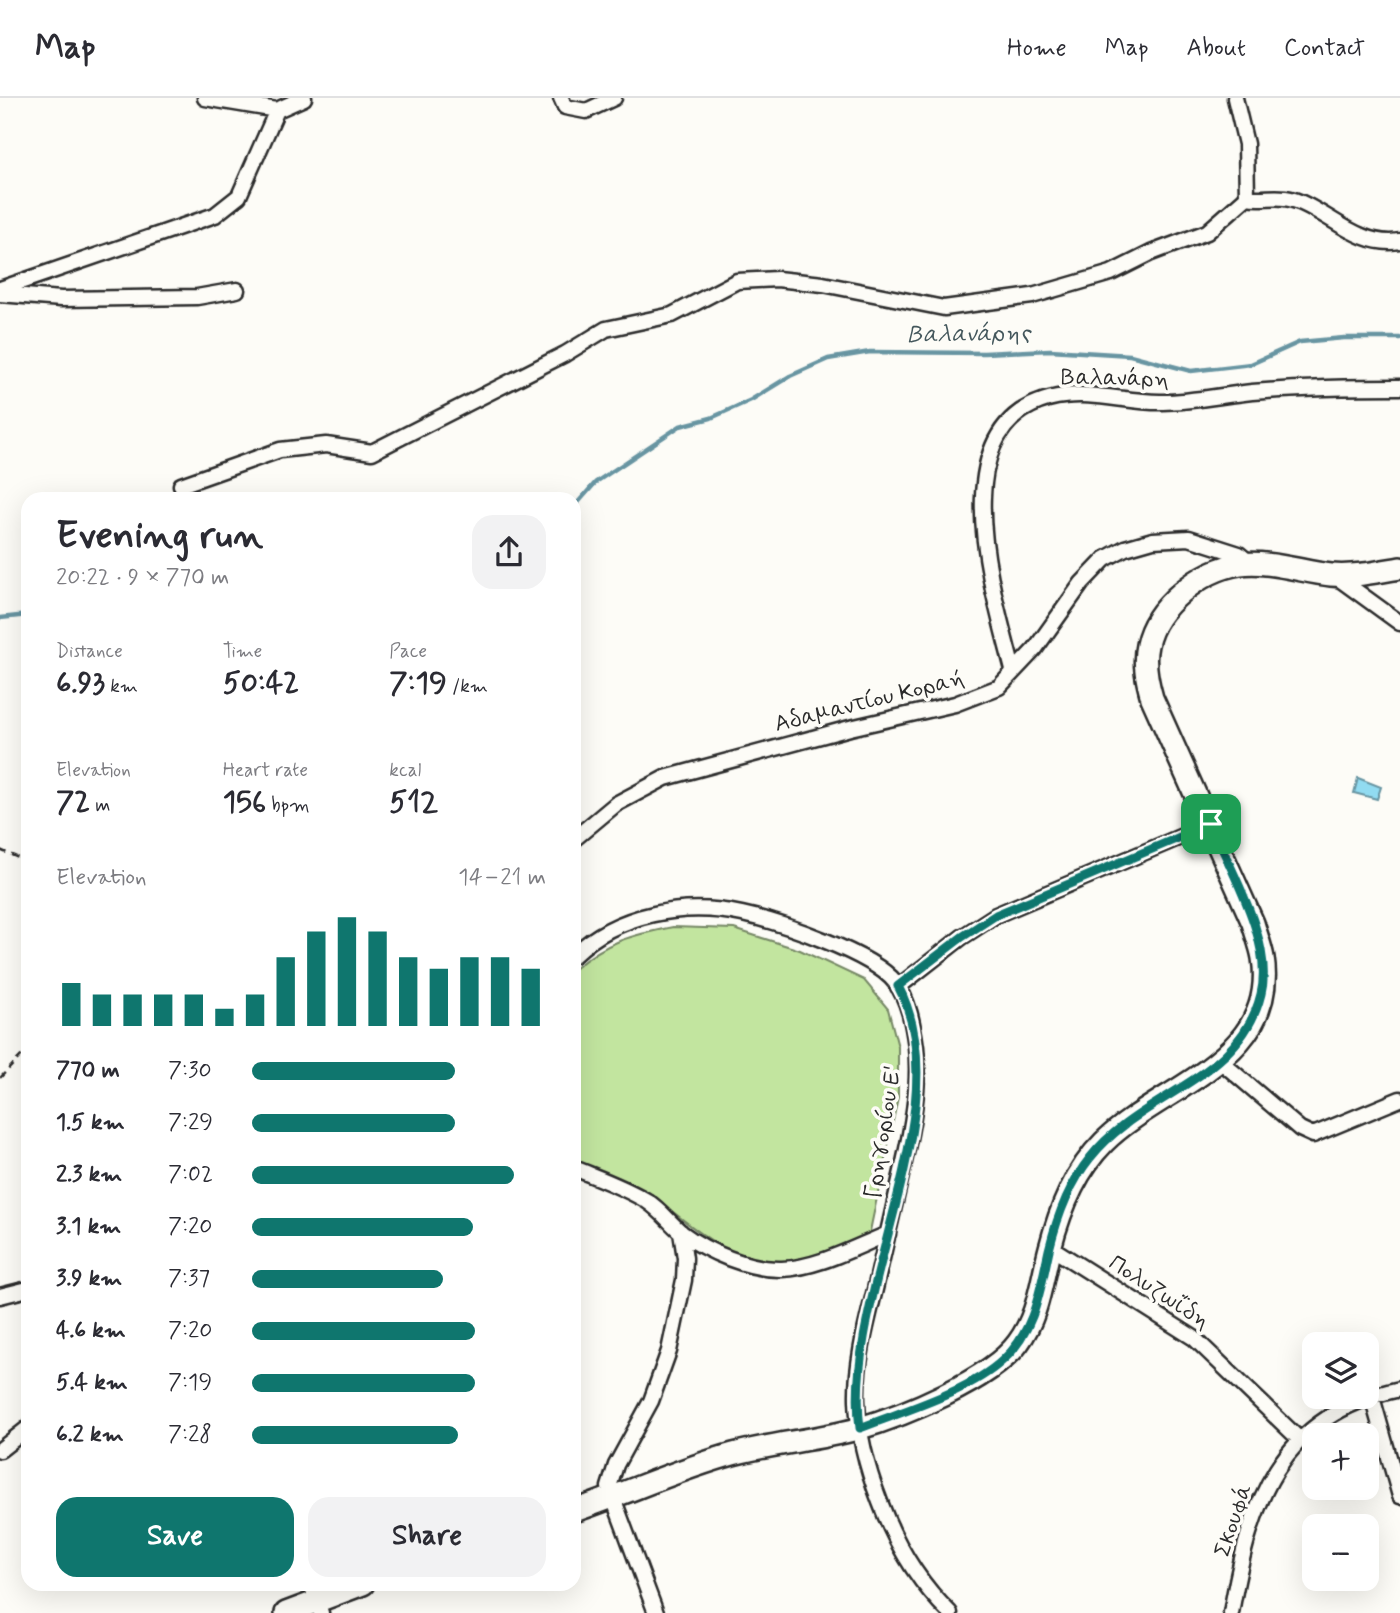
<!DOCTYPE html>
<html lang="en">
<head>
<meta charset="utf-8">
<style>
  body { margin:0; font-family:Mynerve,sans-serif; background:#f2f2f3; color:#2b2b33; height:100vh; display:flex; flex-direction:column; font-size:26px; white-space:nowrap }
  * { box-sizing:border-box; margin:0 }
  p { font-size:23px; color:#7c7c81 }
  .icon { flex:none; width:38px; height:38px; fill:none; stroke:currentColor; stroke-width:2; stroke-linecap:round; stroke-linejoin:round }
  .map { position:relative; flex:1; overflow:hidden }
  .drawer { position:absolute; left:21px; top:394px; width:560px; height:1099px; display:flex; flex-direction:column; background:#fff; border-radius:21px; box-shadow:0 7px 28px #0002 }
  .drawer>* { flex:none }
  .tools { position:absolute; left:1302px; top:1234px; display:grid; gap:14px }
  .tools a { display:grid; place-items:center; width:77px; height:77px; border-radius:14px; background:#fff; box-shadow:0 7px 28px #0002; font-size:35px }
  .pin { position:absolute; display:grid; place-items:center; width:60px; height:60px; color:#fff; margin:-30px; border-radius:14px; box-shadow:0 4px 10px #0006 }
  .round { display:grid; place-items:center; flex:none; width:74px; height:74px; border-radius:21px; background:#f2f2f3 }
  .summary { display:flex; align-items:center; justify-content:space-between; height:119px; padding:0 35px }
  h1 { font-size:38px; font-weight:700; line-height:52px }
  .metrics { display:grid; grid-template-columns:repeat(3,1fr); gap:10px; height:119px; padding:7px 35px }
  .metrics div { display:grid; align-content:center }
  .metrics b { font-size:30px; font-weight:700 }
  .metrics small { font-size:19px; font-weight:400 }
  .metrics p { font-size:19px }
  .chart { height:196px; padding:14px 35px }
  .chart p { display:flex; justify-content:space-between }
  .chart svg { width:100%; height:126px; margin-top:7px; stroke:#0f766e; stroke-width:6 }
  .cta { display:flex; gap:14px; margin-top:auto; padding:14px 35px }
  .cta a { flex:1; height:80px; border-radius:21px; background:#0f766e; color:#fff; font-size:28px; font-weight:700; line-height:80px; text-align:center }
  .cta a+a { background:#f2f2f3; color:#2b2b33 }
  ul { padding:0 35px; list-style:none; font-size:23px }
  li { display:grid; grid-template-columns:112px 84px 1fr; align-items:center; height:52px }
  li i { height:18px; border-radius:9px; background:#0f766e }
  header { display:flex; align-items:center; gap:42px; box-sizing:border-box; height:98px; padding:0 35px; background:#fff; border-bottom:2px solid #e1e1e2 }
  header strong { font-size:33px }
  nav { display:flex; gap:38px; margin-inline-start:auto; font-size:24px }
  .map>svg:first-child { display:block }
  .green { fill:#c2e59f; stroke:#768865; stroke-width:2 }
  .water { fill:#91dbf1; stroke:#6895a2; stroke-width:2 }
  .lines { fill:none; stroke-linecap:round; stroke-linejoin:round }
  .stream { stroke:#6895a2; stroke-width:4.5 }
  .minor-casing { stroke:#2b2b2b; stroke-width:19 }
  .secondary-casing { stroke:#2b2b2b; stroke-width:26 }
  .path { stroke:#2b2b2b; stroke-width:2.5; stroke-dasharray:7 5; stroke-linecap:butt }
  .minor { stroke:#fdfcf7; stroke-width:14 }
  .secondary { stroke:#fdfcf7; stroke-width:21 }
  .route-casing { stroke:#fff; stroke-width:14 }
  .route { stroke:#0f766e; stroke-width:9 }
  .labels { text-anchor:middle; stroke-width:7; stroke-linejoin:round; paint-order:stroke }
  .street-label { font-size:23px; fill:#2b2b2b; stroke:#fdfcf7 }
  .water-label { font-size:24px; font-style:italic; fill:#44575c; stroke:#fdfcf7 }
</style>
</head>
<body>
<header>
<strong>Map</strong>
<nav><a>Home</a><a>Map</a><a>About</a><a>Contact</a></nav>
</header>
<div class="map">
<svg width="1400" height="1515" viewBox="0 0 1400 1515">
  <rect width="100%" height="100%" fill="#fdfcf7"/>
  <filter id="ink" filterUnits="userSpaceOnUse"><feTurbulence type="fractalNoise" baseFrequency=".0143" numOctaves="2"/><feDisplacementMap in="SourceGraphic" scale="14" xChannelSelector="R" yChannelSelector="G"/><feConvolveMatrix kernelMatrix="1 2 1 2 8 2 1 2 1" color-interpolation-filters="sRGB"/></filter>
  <g filter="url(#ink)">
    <path class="green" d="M673,829l61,2 66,21 64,30 24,29 10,38v50l-29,139c-26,9 -58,26 -86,27 -62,4 -100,-52 -149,-77 -19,-10 -40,-17 -60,-25v-192c33,-28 58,-34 99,-42z"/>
    <path class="water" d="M1358,680l23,9 -4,12 -23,-6z"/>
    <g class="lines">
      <path class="stream" d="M574,409l22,-25 84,-56 31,-8 40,-18 39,-24 38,-17 42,-7 114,1 66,-3 80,5 61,16 60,-7 49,-22 44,-4h56
        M0,520l28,-3"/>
      <g class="minor-casing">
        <path id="minor" d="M205,0l72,12
          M561,0l4,9 21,4 28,-13
          M1247,99c13,3 25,-1 38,1 36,5 70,51 115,43
          M0,191l215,-74 24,-19 38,-86 27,-12
          M0,196l61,5 136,-2 40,-7
          M181,387l99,-35 46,-5 46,7 193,-98 41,-25 66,-14 65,-34 40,-2 46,5 121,24 88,-12 79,-23 40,-20 56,-21 40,-35 -1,-53 -11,-46
          M1334,477l66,48
          M1013,572c-19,-76 -76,-250 44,-273 35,-7 71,6 106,5 29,0 59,-7 89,-10 49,-4 99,-5 148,-5
          M574,741l42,-35 49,-26 185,-50 105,-24 44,-17 36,-38 47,-66 23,-24 20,-11 28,-8 36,-2 50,16 12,10
          M574,857c43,-42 111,-53 168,-41 37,8 130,39 153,68 14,18 18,43 21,65 4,40 -4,81 -13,120 -9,40 -18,79 -27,118 -9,38 -20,75 -19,115 1,34 11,71 23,102 16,43 37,79 70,111
          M898,889l64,-50 34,-22 215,-91
          M1219,962l81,69 13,6 87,-36
          M574,1070c24,10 50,19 73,33 14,9 23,22 35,32 25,19 68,37 100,36 35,-1 73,-22 106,-35
          M1050,1149l144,91 105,101
          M0,1198l28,-7
          M1372,1299l28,99
          M0,1352l28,-22
          M311,1486l10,29
          M656,1515l-47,-126 7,-22 35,-64 18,-50 15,-71 1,-22 -4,-26
          M1231,1515c19,-110 47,-198 169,-224"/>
      </g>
      <g class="secondary-casing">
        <path id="secondary" d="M574,1413c53,-18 105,-42 159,-57 41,-11 84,-14 124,-25 45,-13 134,-49 161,-86 21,-28 23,-62 32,-95 10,-39 25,-77 54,-106 56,-56 175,-82 159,-184 -2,-12 -7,-24 -10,-35l-101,-225c-5,-17 -9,-35 -5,-53 8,-39 54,-75 93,-81 29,-4 62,8 91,11 23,2 46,-3 69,-7
          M286,1515l77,-29"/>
      </g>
      <path class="path" d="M0,752l28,12
        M0,980l28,-29"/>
      <use href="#minor" class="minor"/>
      <use href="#secondary" class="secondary"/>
    </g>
  </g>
  <g class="lines" filter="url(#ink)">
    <g class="route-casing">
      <path id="route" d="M1211,726c20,47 63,119 50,170 -21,87 -121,99 -171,164 -21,26 -33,59 -41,92 -9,40 -14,81 -46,110 -34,32 -100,51 -143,68 -18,-133 102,-322 38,-442l64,-49 34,-22z"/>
    </g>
    <use href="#route" class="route"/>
  </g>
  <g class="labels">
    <g class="street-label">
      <text transform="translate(1115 279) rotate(1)" y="8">Βαλανάρη</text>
      <text transform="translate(869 602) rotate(-14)" y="8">Αδαμαντίου Κοραή</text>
      <text transform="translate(882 1034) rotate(-81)" y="8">Γρηγορίου Ε'</text>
      <text transform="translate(1160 1193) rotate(33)" y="8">Πολυζωΐδη</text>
      <text transform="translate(1232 1422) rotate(-72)" y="8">Σκουφά</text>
    </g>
    <g class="water-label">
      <text transform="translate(969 235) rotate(-1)" y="8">Βαλανάρης</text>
    </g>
  </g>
</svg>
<div class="tools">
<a><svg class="icon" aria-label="layers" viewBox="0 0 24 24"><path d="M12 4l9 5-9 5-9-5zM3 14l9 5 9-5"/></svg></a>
<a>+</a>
<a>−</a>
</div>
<div class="pin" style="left:1211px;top:726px;background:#1e9e55"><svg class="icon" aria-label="arrive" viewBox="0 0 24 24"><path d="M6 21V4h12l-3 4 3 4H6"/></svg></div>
<section class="drawer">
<div class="summary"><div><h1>Evening run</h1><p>20:22 · 9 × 770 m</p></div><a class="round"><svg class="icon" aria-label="share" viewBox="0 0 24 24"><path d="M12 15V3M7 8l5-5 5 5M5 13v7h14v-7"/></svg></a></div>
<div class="metrics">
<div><p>Distance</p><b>6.93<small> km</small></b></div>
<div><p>Time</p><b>50:42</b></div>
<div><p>Pace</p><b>7:19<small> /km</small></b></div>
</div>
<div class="metrics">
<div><p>Elevation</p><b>72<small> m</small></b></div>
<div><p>Heart rate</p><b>156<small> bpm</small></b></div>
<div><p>kcal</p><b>512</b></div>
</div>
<div class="chart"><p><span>Elevation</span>14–21 m</p>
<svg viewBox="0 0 160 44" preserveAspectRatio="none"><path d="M5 44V29M15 44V33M25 44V33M35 44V33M45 44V33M55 44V38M65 44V33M75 44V20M85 44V11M95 44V6M105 44V11M115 44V20M125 44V24M135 44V20M145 44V20M155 44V24"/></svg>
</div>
<ul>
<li><b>770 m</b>7:30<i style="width:69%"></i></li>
<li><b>1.5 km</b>7:29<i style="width:69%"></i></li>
<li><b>2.3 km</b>7:02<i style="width:89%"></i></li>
<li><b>3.1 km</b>7:20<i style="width:75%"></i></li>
<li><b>3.9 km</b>7:37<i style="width:65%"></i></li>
<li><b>4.6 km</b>7:20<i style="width:76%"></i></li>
<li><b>5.4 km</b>7:19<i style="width:76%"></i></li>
<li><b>6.2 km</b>7:28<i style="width:70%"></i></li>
</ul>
<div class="cta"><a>Save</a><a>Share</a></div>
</section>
</div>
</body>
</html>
